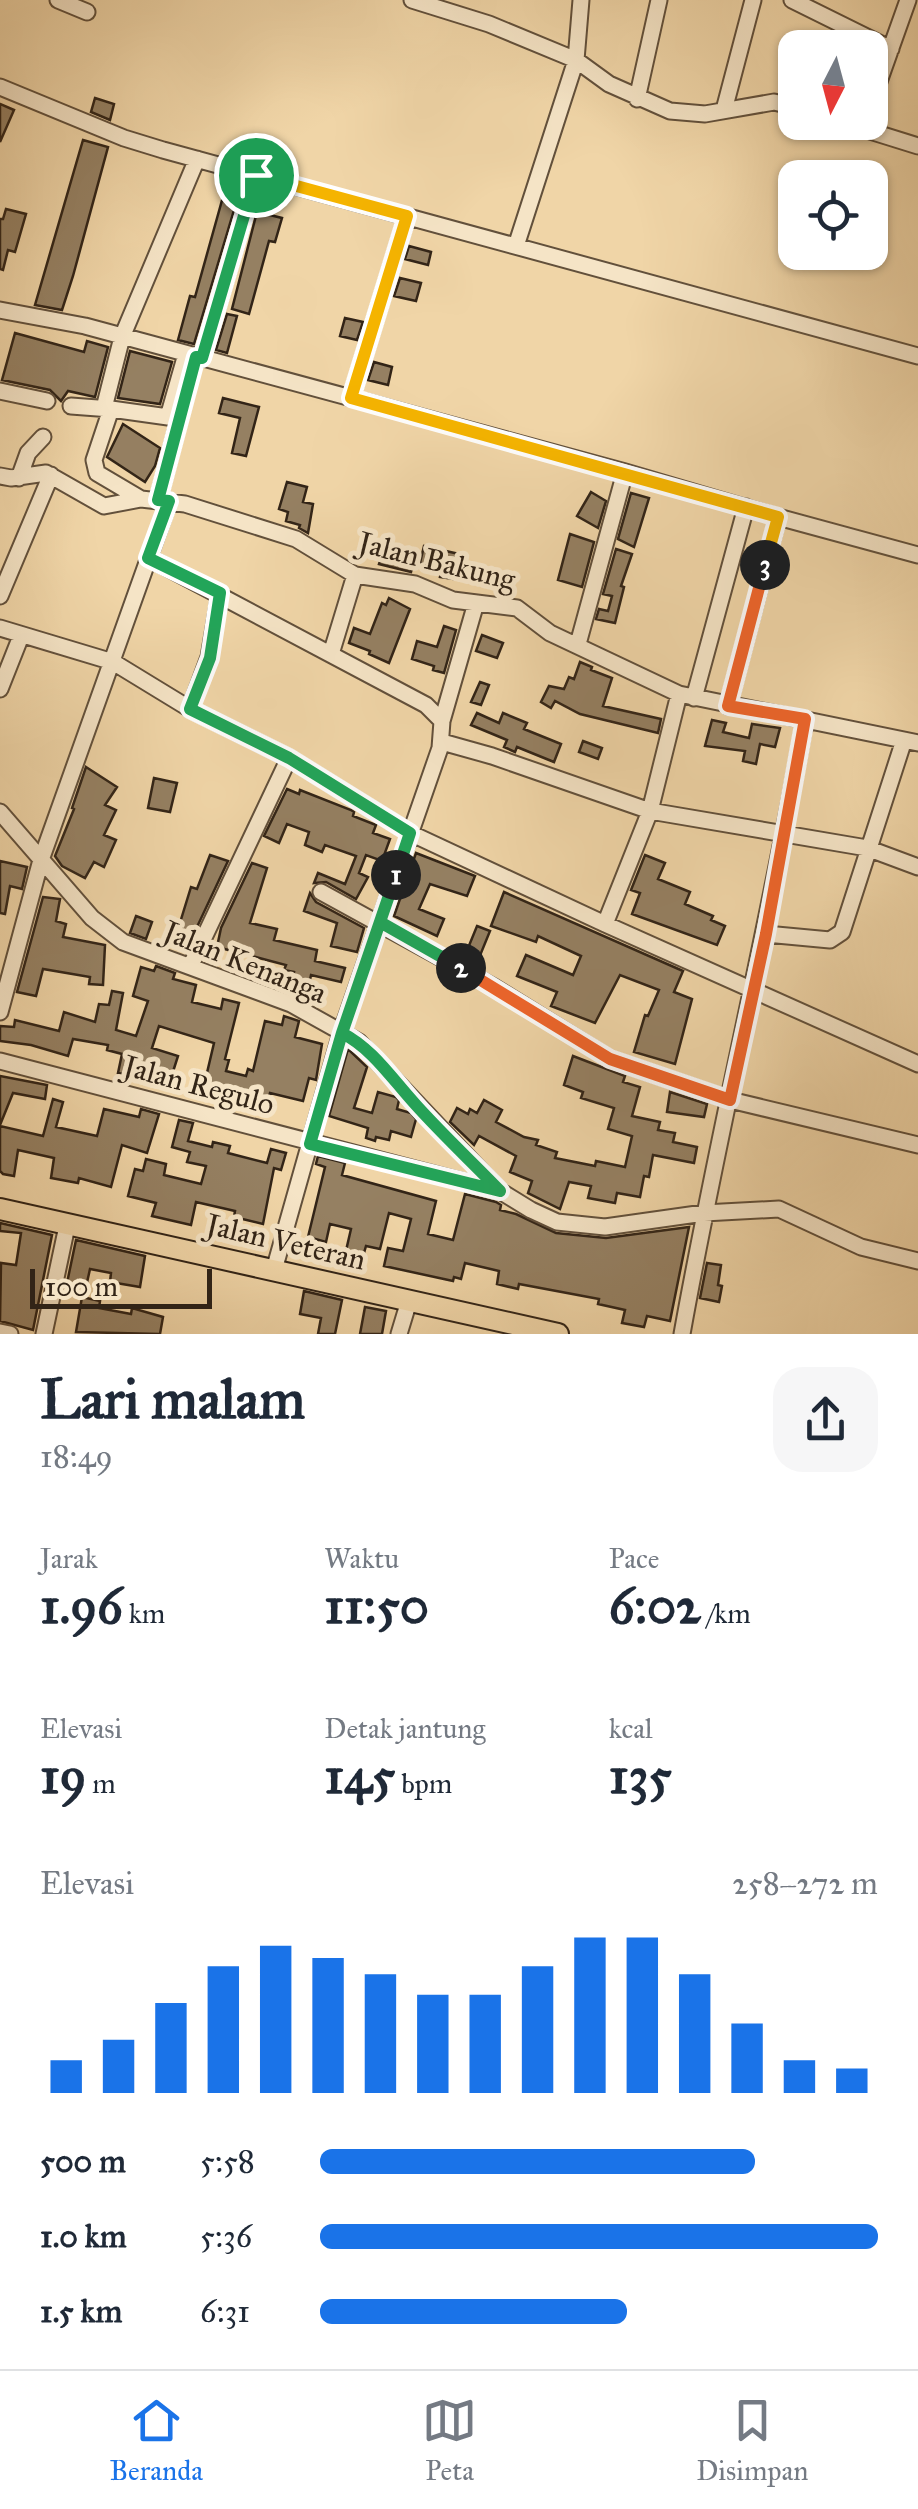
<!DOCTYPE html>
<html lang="id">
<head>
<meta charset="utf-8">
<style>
  body { margin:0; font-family:"IM FELL Great Primer",serif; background:#f6f6f7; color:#1f2937; height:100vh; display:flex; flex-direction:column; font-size:38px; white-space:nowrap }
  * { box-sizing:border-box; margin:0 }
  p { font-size:32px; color:#747a83 }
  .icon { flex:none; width:55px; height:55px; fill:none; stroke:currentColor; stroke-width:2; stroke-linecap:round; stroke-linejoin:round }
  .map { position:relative; height:1334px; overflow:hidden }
  .drawer { display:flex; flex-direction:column; background:#fff; flex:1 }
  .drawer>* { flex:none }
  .needle { width:65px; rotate:186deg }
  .fabs { position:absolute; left:778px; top:30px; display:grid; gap:20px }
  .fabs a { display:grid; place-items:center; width:110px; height:110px; border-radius:20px; background:#fff; box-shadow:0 2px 8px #0004; font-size:50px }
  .scale { position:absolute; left:30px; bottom:25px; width:182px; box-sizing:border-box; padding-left:10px; border:5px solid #322417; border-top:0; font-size:28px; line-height:35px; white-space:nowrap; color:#322417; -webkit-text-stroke:8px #f5e4c6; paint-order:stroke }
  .pin { position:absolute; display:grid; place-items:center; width:85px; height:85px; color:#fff; margin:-42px; border:5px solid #fff; border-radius:50%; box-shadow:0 2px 10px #0007 }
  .km { position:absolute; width:50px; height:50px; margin:-25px; border-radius:50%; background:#222; color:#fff; font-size:28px; line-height:50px; text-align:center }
  .round { display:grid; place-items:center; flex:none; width:105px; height:105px; border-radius:30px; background:#f6f6f7 }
  .headline { display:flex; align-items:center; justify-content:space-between; height:170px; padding:0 40px }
  h1 { font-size:55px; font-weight:800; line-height:75px }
  .stats { display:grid; grid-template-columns:repeat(3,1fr); gap:15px; height:170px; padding:10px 40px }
  .stats div { display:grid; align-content:center }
  .stats b { font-size:50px; font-weight:800 }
  .stats small { font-size:28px; font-weight:400 }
  .stats p { font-size:28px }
  .chart { height:280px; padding:20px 40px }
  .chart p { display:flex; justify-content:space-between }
  .chart svg { width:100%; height:180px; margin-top:10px; stroke:#1a73e8; stroke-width:6 }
  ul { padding:0 40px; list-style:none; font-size:32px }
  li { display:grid; grid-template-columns:160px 120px 1fr; align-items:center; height:75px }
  li i { height:25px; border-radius:12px; background:#1a73e8 }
  .menu { display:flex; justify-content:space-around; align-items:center; height:140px; border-top:2px solid #e0e1e3; background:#fff; font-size:28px; color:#747a83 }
  .menu a { display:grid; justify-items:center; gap:5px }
  .menu .active { color:#1a73e8 }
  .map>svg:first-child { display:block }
  .building { fill:#958062; stroke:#322417; stroke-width:2.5 }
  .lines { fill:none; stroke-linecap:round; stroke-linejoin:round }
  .minor-casing { stroke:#62503b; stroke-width:19 }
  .major-casing { stroke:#322417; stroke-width:24 }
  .minor { stroke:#f5e4c6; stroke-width:15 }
  .major { stroke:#f0d5a7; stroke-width:20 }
  .split-1-casing { stroke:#fff; stroke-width:20 }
  .split-2-casing { stroke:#fff; stroke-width:20 }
  .split-3-casing { stroke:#fff; stroke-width:20 }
  .split-4-casing { stroke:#fff; stroke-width:20 }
  .split-1 { stroke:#22a559; stroke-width:12 }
  .split-2 { stroke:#22a559; stroke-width:12 }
  .split-3 { stroke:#f0652b; stroke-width:12 }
  .split-4 { stroke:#f5b400; stroke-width:12 }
  .labels { text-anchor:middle; stroke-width:10; stroke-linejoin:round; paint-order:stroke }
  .street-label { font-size:30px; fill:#322417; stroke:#f5e4c6 }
</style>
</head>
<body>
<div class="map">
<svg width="918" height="1334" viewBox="0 0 918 1334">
  <rect width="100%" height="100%" fill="#f0d5a7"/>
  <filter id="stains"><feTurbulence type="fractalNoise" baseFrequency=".002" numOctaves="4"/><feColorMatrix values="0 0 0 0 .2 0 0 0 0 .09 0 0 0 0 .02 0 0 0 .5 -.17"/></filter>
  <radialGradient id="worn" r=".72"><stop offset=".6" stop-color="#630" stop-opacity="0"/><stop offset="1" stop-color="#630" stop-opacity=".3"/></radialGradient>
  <path class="building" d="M95,98l19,6 -4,16 -19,-8z
    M0,104l14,6 -14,32z
    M83,140l25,7 -35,129 -11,34 -27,-5z
    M226,186l14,4 -46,154 -16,-4 12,-44 5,1z
    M260,200l10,2 -4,12 16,4 -7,24 -6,-1 -20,73 -17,-5z
    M6,209l20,5 -11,38 -7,-2 -5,20 -3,-1v-50h3z
    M409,246l22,6 -3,13 -23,-6z
    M400,278l21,5 -5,18 -22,-5z
    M227,314l10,2 -10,37 -11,-3z
    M345,318l18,4 -6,18 -17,-4z
    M15,333l69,19 3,-11 21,6 -13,50 -27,-6 -7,10 -11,-11 -48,-10z
    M130,351l42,11 -12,42 -42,-6z
    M374,362l18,5 -4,18 -20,-5z
    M223,398l36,9 -13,49 -14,-3 8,-35 -21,-5z
    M123,424l37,24 -5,18 -10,16 -38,-25z
    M287,482l20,5 -4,15 10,2 -5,29 -9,-5 1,-3 -14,-4 2,-9 -9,-3z
    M591,492l15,9 -8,27 -21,-12z
    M631,493l18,5 -15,49 -16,-8z
    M570,534l24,8 -12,45 -24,-7z
    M424,546l35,8 -5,25 -14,-2 2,-9 -22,-5z
    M384,548l31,9 -4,15 -32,-8z
    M616,549l16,5 -11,32 3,1 -9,36 -19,-4 3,-10 9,2 4,-15 -9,-2z
    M389,598l21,11 -21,54 -20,-9 1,-3 -21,-8 5,-15 16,6 12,-31 4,2z
    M444,626l12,4 -12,43 -11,-3 1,-4 -22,-7 5,-18 20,6z
    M482,635l21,8 -6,15 -21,-7z
    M580,662l12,5 -1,3 21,8 -9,28 58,13 -3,14 -78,-19 -25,-13 -4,7 -10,-6 8,-16 15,3 5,-12 5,2z
    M480,682l9,3 -8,20 -10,-3z
    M477,713l22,10 4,-10 24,10 -3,6 37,15 -7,18 -37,-15 -2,5 -11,-5 3,-7 -36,-15z
    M712,720l14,3 -3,9 26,6 3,-14 28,4 -5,19 -15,-3 -4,20 -13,-3 2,-10 -40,-5z
    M583,741l19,7 -4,11 -19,-7z
    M86,767l31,20 -12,18 11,5 -12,25 12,5 -12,27 -10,-5 -9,16 -23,-12 -7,-10 19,-47 -2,-1z
    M154,778l23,5 -7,29 -22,-4z
    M287,789l12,5 1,-4 51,20 3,2 -1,4 23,9 -3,8 17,6 -8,22 -16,-6 -7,18 9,4 -12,22 -30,-17 -12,1 4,-10 27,11 11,-28 -31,-11 -3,7 -17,-7 4,-13 -22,-8 -8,19 -15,-7z
    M416,853l59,23 -8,20 -37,-12 -11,25 25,10 -7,17 -43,-20z
    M210,855l18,6 -39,83 -14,-5 16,-52 6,2z
    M645,855l20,8 -7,16 32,13 -5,12 28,12 -2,4 14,6 -8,19 -85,-31 8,-21 -9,-3z
    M0,861l27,6 -5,22 -12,-3 -5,28 -5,-1z
    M252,863l15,5 -17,55 27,6 -3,11 43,10 -2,11 30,7 -4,14 -30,-7 -4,19 -17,-4 4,-18 -10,-2 2,-5 -69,-18 4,-19z
    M504,892l179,79 -9,21 18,7 -17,65 -41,-12 11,-37 3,1 11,-26 -39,-15 -25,48 -44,-17 6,-14 -40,-16 9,-21 47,20 8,-19 -43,-20 -2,6 -45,-16z
    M310,893l6,9 48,26 -7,24 -26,-6 6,-23 -33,-12z
    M43,897l17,2 -4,22 10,3 -3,13 42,8 -2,40 -14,-1 1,-7 -47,-8 -7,27 -19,-4z
    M136,916l16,6 -6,17 -16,-6z
    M477,926l13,5 -11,27 -13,-5z
    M156,966l19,7 -2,6 23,6 -4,17 29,7 2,-10 16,4 -14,56 4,1 -3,11 20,5 2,-7 5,2 12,-50 17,4 2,-9 15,5 -4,16 27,7 -6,36 -7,-2 -6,23 -33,-8 -5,18 -13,-3 1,-4 -51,-10 12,-51 -55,-17 -7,22 26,8 -7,22 -25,-7 -1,7 -27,-5 4,-19 -15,-4 1,-5 -35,-6 -5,17 -37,-11 -31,-4v-15l14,1 1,-7 44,11 5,-19 31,10 4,-18 10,1 3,-14 11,2 -7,37 20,6 12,-35 -15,-5 8,-29 13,4z
    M348,1049l19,18 -13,41 18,5 6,-21 18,5 3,3 -2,9 14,4 5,6 -5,18 -20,-6 -2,9 -13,-3 -1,4 -9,-3 2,-10 -39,-12z
    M573,1056l52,20 -2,6 17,5 -8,29 28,6 -2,8 17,3 -2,9 24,5 -3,16 -41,-8 -4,22 -5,-1 -4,21 -23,-4 -2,10 -27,-5 3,-12 -22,-4 -9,27 -32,-16 4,-12 -22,-9 6,-16 -37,-20 -5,9 -24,-23 7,-14 11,6 2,-5 7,4 7,-13 18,10 -6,12 28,15 14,3 -2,5 21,7 -2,6 40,8 1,-5 29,6 7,-31 -24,-7 6,-21 -33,-10 2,-6 -19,-7z
    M0,1076l47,9 -2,14 -32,-6 -13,32z
    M670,1092l37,12 -3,13 -37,-5z
    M53,1099l10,3 -7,25 41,9 7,-27 35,8 2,-8 18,5 -12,39 -25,-8 -11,42 -32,-9 -1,5 -27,-5 3,-20 -36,-8 -4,26 -11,-2 -3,-3v-45l43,10z
    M179,1120l14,3 -5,18 24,6 1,-5 17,4 -2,7 39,10 4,-14 15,4 -5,17 -7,-2 -11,56 -29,-7 1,-6 -39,-9 -5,23 -39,-9 4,-13 -28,-7 7,-27 8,2 3,-12 20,5 -2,11 37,9 5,-18 -19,-4 3,-10 -18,-5z
    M318,1156l27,7 -3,12 94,26 -8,33 25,6 12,-46 31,8 5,3 -1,5 16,4 40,19 50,5 83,-11 -19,94 -23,-5 -3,11 -22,-4 3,-13 -27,-6 1,-5 -80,-15 -1,5 -21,-5 2,-13 -34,-8 -4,16 -7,-2 -1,4 -69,-15 4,-18 15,3 8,-32 -22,-6 -9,36 -14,-3 -4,14 -17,-5 6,-26 -21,-5 -4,18 -18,-5 17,-70 -9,-3z
    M0,1223l52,12 -19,95 -33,-9 1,-58 15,2 5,-32 -21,-2z
    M76,1240l69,16 -5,31 -30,-5 1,-9 -21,-4 -4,18 -19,-4z
    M707,1263l14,2 -3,20 4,1 -3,16 -19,-4z
    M304,1291l38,9 -7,34h-17l3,-16 -21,-4z
    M82,1297l18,4 -1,7 32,6 1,-6 31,9 -3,17 -84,-2z
    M365,1307l21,4 -4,23h-22z"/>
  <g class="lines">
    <g class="minor-casing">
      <path id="minor" d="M58,0l29,12
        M412,0l77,24 87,36 33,24 61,27 35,3 69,-12 21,5
        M792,0l99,49
        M0,87l124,51 39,12 755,206
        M637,99l22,-99
        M870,107l38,-107
        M724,110l29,-110
        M841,122l77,24
        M516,246l60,-186 5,-60
        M0,310l85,16 74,20 466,126 153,45
        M202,358l54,-183
        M0,391l47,10
        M351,398l56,-182
        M71,406l40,3
        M104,408l18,-71 75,-178
        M0,476l11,2 35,-5 58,33 37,-7 44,5 111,35 59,36 60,9 38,16 64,8 33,25 129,61 239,49
        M19,478l9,-25 15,-16
        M141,499l-44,-26 -3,-13 17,-51 57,8 18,-63
        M158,500l29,-110
        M149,558l277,147 16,16
        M0,596l51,-121
        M0,628l113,34 77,47 99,49 121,75 195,91 313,140
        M578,644l47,-172
        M331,654l24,-79
        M0,689l21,-53
        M694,698l52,-191
        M728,706l50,-189 140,38
        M190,709l19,-52 11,-64
        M442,742l50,14 158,55 217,37 51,19
        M0,812l92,106 31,24 168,62 68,38 141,149 31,19 26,12 48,5 99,-14 75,-4 82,38 57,14
        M321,892l173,95 116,72 120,41 188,45
        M605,924l45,-113 29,-117
        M766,934l64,6 12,-8 62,-192
        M191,965l98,-207
        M0,1012l41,-152 128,-359
        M0,1061l499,130
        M274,1270l67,-237 99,-285 2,-27 34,-118
        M0,1332l10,2
        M44,1334l23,-108
        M399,1334l10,-33
        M682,1334c37,-206 87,-409 123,-615"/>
    </g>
    <g class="major-casing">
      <path id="major" d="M0,1209l558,125"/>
    </g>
    <use href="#minor" class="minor"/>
    <use href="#major" class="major"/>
  </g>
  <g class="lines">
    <g class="split-1-casing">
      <path id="split-1" d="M256,175l-54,183 -6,-1 -38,143 11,1 -21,57 72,35 -10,65 -20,51 99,49 121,75 -14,42"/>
    </g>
    <g class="split-2-casing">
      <path id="split-2" d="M396,875l-54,158 -32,111 190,47c-28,-29 -57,-56 -84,-86 -24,-26 -43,-56 -74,-72l38,-111 81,46"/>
    </g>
    <g class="split-3-casing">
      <path id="split-3" d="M461,968l149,91 120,41 36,-166 39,-215 -77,-13 37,-141"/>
    </g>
    <g class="split-4-casing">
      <path id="split-4" d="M256,175l151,41 -56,182 427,119 -13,48"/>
    </g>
    <use href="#split-1" class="split-1"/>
    <use href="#split-2" class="split-2"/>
    <use href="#split-3" class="split-3"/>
    <use href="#split-4" class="split-4"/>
  </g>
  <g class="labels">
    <g class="street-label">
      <text transform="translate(437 561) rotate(14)" y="10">Jalan Bakung</text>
      <text transform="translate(245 962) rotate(22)" y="10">Jalan Kenanga</text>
      <text transform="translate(199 1085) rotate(15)" y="10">Jalan Regulo</text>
      <text transform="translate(286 1242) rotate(13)" y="10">Jalan Veteran</text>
    </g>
  </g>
  <rect width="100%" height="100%" filter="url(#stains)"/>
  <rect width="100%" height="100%" fill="url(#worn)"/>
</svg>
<div class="fabs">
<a><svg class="needle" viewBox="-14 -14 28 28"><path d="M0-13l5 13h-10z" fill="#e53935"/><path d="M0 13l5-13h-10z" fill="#747a83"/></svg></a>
<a><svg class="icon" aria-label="locate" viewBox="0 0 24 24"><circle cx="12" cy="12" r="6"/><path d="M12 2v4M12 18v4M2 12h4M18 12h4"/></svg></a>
</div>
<div class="scale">100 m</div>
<div class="pin" style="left:256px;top:175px;background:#1e9e55"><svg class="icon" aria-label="arrive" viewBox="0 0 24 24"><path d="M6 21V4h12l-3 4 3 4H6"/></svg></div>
<b class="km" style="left:396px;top:875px">1</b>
<b class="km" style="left:461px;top:968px">2</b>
<b class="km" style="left:765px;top:565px">3</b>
</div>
<section class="drawer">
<div class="headline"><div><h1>Lari malam</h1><p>18:49</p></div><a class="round"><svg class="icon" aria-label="share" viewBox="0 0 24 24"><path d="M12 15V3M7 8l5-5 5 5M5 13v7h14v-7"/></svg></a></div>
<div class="stats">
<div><p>Jarak</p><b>1.96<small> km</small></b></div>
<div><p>Waktu</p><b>11:50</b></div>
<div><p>Pace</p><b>6:02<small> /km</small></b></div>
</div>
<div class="stats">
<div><p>Elevasi</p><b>19<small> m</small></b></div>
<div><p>Detak jantung</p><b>145<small> bpm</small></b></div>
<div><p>kcal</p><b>135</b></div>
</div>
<div class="chart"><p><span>Elevasi</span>258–272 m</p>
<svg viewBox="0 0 160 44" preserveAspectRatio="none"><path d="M5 44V36M15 44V31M25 44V22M35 44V13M45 44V8M55 44V11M65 44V15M75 44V20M85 44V20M95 44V13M105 44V6M115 44V6M125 44V15M135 44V27M145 44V36M155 44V38"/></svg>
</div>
<ul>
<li><b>500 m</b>5:58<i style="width:78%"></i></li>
<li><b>1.0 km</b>5:36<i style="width:100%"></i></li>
<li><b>1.5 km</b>6:31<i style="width:55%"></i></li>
</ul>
</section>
<nav class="menu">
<a class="active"><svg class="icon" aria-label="home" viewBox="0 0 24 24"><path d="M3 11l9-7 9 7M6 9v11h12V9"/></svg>Beranda</a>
<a><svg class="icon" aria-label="map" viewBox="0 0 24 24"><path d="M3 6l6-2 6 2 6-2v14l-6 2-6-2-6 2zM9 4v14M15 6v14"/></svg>Peta</a>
<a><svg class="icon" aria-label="saved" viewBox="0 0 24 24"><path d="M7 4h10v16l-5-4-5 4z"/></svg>Disimpan</a>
</nav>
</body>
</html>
